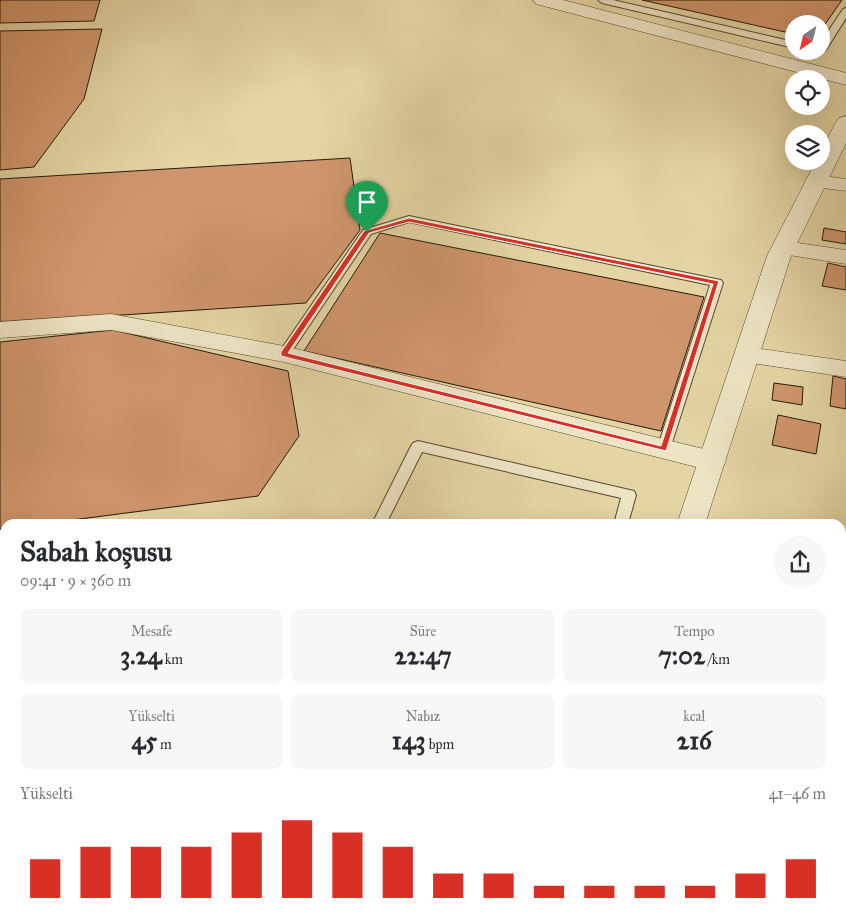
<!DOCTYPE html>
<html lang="tr">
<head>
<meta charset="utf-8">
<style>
  body { margin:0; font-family:"IM FELL Great Primer",serif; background:#f7f7f7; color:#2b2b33; height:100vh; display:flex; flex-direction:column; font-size:19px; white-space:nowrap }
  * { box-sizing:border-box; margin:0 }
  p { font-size:16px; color:#7c7c81 }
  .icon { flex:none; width:28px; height:28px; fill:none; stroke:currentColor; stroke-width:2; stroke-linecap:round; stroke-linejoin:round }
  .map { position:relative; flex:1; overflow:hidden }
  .sheet { position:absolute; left:0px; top:519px; width:846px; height:406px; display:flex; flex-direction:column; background:#fff; border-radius:15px 15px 0 0; box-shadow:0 5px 20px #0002 }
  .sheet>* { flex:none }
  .needle { width:32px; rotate:215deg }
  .tools { position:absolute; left:785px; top:15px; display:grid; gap:10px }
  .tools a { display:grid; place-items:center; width:45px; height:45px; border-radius:50%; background:#fff; box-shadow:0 5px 20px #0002; font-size:25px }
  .pin { position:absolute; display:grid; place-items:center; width:42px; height:42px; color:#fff; margin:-51px -21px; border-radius:50% 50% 50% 0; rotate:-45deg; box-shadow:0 0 5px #0007 }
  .pin .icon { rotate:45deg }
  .round { display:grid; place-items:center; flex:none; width:52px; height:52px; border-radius:26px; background:#f7f7f7 }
  .summary { display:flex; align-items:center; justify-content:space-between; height:85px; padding:0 20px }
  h1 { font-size:28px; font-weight:800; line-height:38px }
  .metrics { display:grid; grid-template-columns:repeat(3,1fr); gap:8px; height:85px; padding:5px 20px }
  .metrics div { display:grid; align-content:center; border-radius:10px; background:#f7f7f7; text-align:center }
  .metrics b { font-size:25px; font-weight:800 }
  .metrics small { font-size:14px; font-weight:400 }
  .metrics p { font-size:14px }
  .chart { height:140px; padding:10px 20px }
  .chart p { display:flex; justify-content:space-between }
  .chart svg { width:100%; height:90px; margin-top:5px; stroke:#d93025; stroke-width:6 }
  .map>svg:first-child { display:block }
  .building { fill:#cf966d; stroke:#271908 }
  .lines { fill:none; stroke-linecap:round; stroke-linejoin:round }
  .service-casing { stroke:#56482f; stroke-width:2 }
  .minor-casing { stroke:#56482f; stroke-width:1 }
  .tertiary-casing { stroke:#56482f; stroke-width:1 }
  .service { fill:#ede4c4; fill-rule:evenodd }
  .minor { fill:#ede4c4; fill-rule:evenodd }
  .tertiary { fill:#ede4c4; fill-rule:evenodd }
  .route { fill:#d93025; stroke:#fff; fill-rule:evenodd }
</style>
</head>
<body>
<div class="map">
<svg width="846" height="924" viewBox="0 0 846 924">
  <rect width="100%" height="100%" fill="#e4d5a4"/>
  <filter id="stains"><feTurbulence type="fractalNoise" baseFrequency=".004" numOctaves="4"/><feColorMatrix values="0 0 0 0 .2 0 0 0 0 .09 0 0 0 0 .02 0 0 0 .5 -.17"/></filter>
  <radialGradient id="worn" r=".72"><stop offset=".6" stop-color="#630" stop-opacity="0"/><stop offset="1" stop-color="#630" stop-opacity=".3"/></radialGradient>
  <path class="building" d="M0,0h100l-6,21 -94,2z
    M642,0h200l-21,30v-6h-27v10z
    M102,29l-18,70 -50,68 -34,3v-139z
    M350,158l10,72 -54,73 -306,20v-144z
    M824,228l22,4v12l-24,-4z
    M380,233l324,64 -43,134 -357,-80z
    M828,263l18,4v23l-24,-4z
    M113,330l175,41 11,65 -41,60 -217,28h-36v4l-5,1v-187z
    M833,376l13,3v30l-16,-3z
    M774,383l29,4 -1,18 -30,-5z
    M778,415l43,9 -5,30 -44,-9z
    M0,557h5v256h-5z
    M61,920h126l3,4h-136z"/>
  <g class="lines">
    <g class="service-casing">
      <path id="service" d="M598,0h15l181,42v6l-192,-45z
        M846,8v10l-20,32 -5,3 -3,-1 3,-1v-9l22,-33z
        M409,216l312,64 2,3 -54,169h-10l-2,-3 53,-164 -301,-63 -38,12 -83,123h-8l-2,-3 2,-3 83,-121z
        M418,441l216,50 2,4 -8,29h-14l7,-26 -199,-46 -36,72h-14l39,-78 2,-3z
        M26,920h24l-1,4h-24z"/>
    </g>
    <g class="minor-casing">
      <path id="minor" d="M533,0h30l283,73v12l-310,-81z
        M816,175l30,4v12l-38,-5 -3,-5 3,-5z
        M784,241l62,9v14l-70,-11 -3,-5 3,-5z
        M111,314l173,32 428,105 10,3 4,7 -4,7 -10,3 -428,-109 -173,-32 -111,8v-16z
        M747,347l99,14v16l-108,-16 -4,-6 4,-6z"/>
    </g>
    <g class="tertiary-casing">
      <path id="tertiary" d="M846,116v27l-55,113 -86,268h-28l90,-268 49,-95h5v-10l15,-29 3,-4z
        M541,920h38l-1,4h-38z"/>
    </g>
    <use href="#service" class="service"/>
    <use href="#minor" class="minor"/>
    <use href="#tertiary" class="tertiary"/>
  </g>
  <path class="route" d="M409,218l310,63 -53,170 -385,-95v-4l83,-121zM409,222l304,62 -52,162 -373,-93 81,-120z"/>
  <rect width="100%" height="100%" filter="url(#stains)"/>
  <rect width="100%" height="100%" fill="url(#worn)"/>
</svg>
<div class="tools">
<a><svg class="needle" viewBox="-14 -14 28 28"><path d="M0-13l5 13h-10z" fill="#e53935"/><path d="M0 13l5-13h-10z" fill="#7c7c81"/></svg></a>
<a><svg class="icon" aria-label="locate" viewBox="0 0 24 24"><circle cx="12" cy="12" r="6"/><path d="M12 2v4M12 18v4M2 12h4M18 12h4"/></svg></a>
<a><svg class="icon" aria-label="layers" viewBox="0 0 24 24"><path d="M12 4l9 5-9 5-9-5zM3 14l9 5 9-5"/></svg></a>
</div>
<div class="pin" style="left:367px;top:232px;background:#1e9e55"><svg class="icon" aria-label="arrive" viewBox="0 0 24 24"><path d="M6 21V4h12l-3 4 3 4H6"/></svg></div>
<section class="sheet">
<div class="summary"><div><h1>Sabah koşusu</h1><p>09:41 · 9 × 360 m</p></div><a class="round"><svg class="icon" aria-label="share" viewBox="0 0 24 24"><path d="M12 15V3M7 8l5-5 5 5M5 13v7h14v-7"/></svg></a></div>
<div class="metrics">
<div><p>Mesafe</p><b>3.24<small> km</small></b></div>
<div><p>Süre</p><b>22:47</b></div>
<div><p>Tempo</p><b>7:02<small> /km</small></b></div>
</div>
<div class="metrics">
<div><p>Yükselti</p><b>45<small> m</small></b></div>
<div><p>Nabız</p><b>143<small> bpm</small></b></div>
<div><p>kcal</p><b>216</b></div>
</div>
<div class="chart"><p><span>Yükselti</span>41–46 m</p>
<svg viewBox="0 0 160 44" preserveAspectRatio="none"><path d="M5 44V25M15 44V19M25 44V19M35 44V19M45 44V12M55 44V6M65 44V12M75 44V19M85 44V32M95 44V32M105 44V38M115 44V38M125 44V38M135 44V38M145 44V32M155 44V25"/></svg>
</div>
</section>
</div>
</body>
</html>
